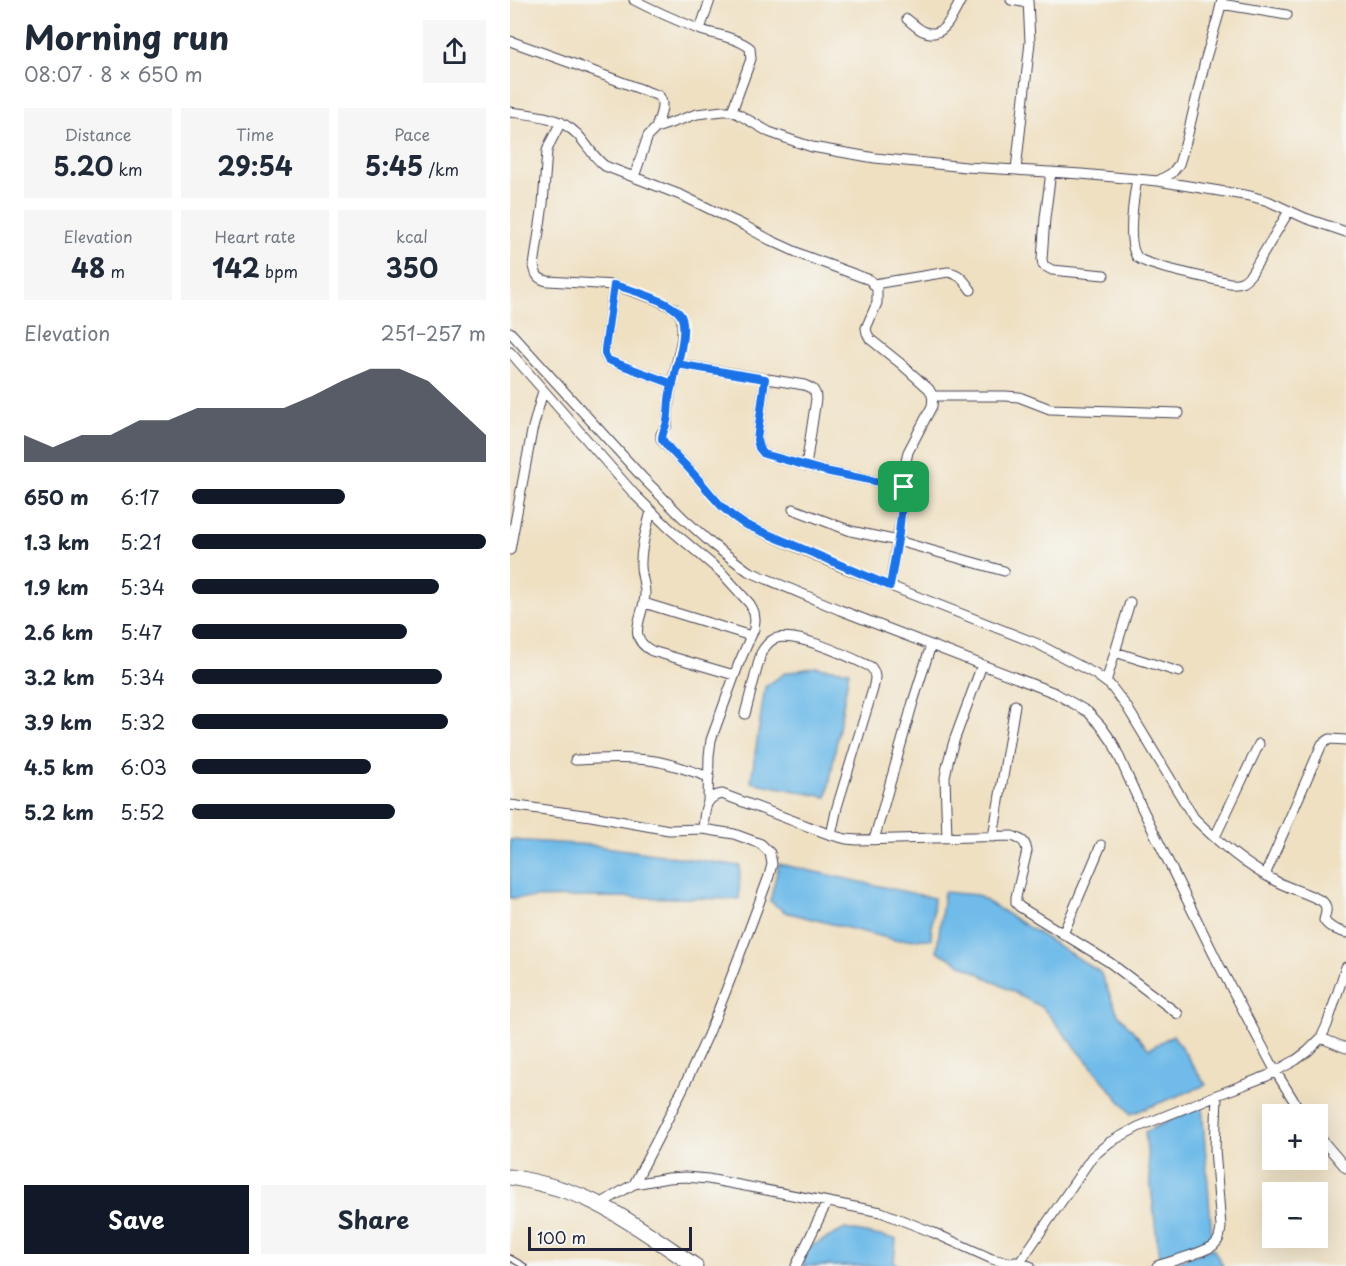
<!DOCTYPE html>
<html lang="en">
<head>
<meta charset="utf-8">
<style>
  body { margin:0; font-family:"Playpen Sans",sans-serif; background:#f6f6f7; color:#1f2937; height:100vh; display:flex; flex-direction:column; font-size:22px; white-space:nowrap }
  * { box-sizing:border-box; margin:0 }
  p { font-size:20px; color:#747a83 }
  .icon { flex:none; width:33px; height:33px; fill:none; stroke:currentColor; stroke-width:2; stroke-linecap:round; stroke-linejoin:round }
  .map { position:relative; flex:1; overflow:hidden }
  .panel { display:flex; flex-direction:column; background:#fff; width:510px }
  .panel>* { flex:none }
  .buttons { position:absolute; left:752px; top:1104px; display:grid; gap:12px }
  .buttons a { display:grid; place-items:center; width:66px; height:66px; border-radius:0px; background:#fff; box-shadow:0 6px 24px #0002; font-size:30px }
  .scale { position:absolute; left:18px; bottom:15px; width:164px; box-sizing:border-box; padding-left:6px; border:3px solid #22223b; border-top:0; font-size:16px; line-height:21px; white-space:nowrap; color:#22223b; -webkit-text-stroke:4px #f6f6f2; paint-order:stroke }
  .pin { position:absolute; display:grid; place-items:center; width:51px; height:51px; color:#fff; margin:-26px; border-radius:12px; box-shadow:0 3px 9px #0006 }
  .round { display:grid; place-items:center; flex:none; width:63px; height:63px; border-radius:0px; background:#f6f6f7 }
  .summary { display:flex; align-items:center; justify-content:space-between; height:102px; padding:0 24px }
  h1 { font-size:33px; font-weight:700; line-height:45px }
  .figures { display:grid; grid-template-columns:repeat(3,1fr); gap:9px; height:102px; padding:6px 24px }
  .figures div { display:grid; align-content:center; border-radius:0px; background:#f6f6f7; text-align:center }
  .figures b { font-size:26px; font-weight:700 }
  .figures small { font-size:16px; font-weight:400 }
  .figures p { font-size:16px }
  .chart { height:168px; padding:12px 24px }
  .chart p { display:flex; justify-content:space-between }
  .chart svg { width:100%; height:108px; margin-top:6px; fill:#111827; opacity:.7 }
  .cta { display:flex; gap:12px; margin-top:auto; padding:12px 24px }
  .cta a { flex:1; height:69px; border-radius:0px; background:#111827; color:#fff; font-size:24px; font-weight:700; line-height:69px; text-align:center }
  .cta a+a { background:#f6f6f7; color:#1f2937 }
  ul { padding:0 24px; list-style:none; font-size:20px }
  li { display:grid; grid-template-columns:96px 72px 1fr; align-items:center; height:45px }
  li i { height:15px; border-radius:8px; background:#111827 }
  main { display:flex; flex:1; min-height:0 }
  .map>svg:first-child { display:block }
  .water { fill:#6fbbe9; stroke:#486e92; stroke-width:1.5 }
  .lines { fill:none; stroke-linecap:round; stroke-linejoin:round }
  .service-casing { stroke:#413e4f; stroke-width:7 }
  .minor-casing { stroke:#413e4f; stroke-width:11 }
  .primary-casing { stroke:#413e4f; stroke-width:17 }
  .service { stroke:#fff; stroke-width:4.5 }
  .minor { stroke:#fff; stroke-width:9 }
  .primary { stroke:#fff; stroke-width:15 }
  .route-casing { stroke:#fff; stroke-width:12 }
  .route { stroke:#1a73e8; stroke-width:8 }
</style>
</head>
<body>
<main>
<section class="panel">
<div class="summary"><div><h1>Morning run</h1><p>08:07 · 8 × 650 m</p></div><a class="round"><svg class="icon" aria-label="share" viewBox="0 0 24 24"><path d="M12 15V3M7 8l5-5 5 5M5 13v7h14v-7"/></svg></a></div>
<div class="figures">
<div><p>Distance</p><b>5.20<small> km</small></b></div>
<div><p>Time</p><b>29:54</b></div>
<div><p>Pace</p><b>5:45<small> /km</small></b></div>
</div>
<div class="figures">
<div><p>Elevation</p><b>48<small> m</small></b></div>
<div><p>Heart rate</p><b>142<small> bpm</small></b></div>
<div><p>kcal</p><b>350</b></div>
</div>
<div class="chart"><p><span>Elevation</span>251–257 m</p>
<svg viewBox="0 0 160 44" preserveAspectRatio="none"><path d="M0 44V33L10 38L20 33L30 33L40 27L50 27L60 22L70 22L80 22L90 22L100 17L110 11L120 6L130 6L140 11L150 22L160 33V44z"/></svg>
</div>
<ul>
<li><b>650 m</b>6:17<i style="width:52%"></i></li>
<li><b>1.3 km</b>5:21<i style="width:100%"></i></li>
<li><b>1.9 km</b>5:34<i style="width:84%"></i></li>
<li><b>2.6 km</b>5:47<i style="width:73%"></i></li>
<li><b>3.2 km</b>5:34<i style="width:85%"></i></li>
<li><b>3.9 km</b>5:32<i style="width:87%"></i></li>
<li><b>4.5 km</b>6:03<i style="width:61%"></i></li>
<li><b>5.2 km</b>5:52<i style="width:69%"></i></li>
</ul>
<div class="cta"><a>Save</a><a>Share</a></div>
</section>
<div class="map">
<svg width="836" height="1266" viewBox="0 0 836 1266">
  <rect width="100%" height="100%" fill="#f6f6f2"/>
  <filter id="ink" filterUnits="userSpaceOnUse"><feTurbulence type="fractalNoise" baseFrequency=".0167" numOctaves="2"/><feDisplacementMap in="SourceGraphic" scale="12" xChannelSelector="R" yChannelSelector="G"/><feConvolveMatrix kernelMatrix="1 2 1 2 8 2 1 2 1" color-interpolation-filters="sRGB"/></filter>
  <filter id="wash" filterUnits="userSpaceOnUse"><feTurbulence type="fractalNoise" baseFrequency=".008" numOctaves="4" result="noise"/><feDisplacementMap in="SourceGraphic" scale="24" xChannelSelector="R" yChannelSelector="G"/><feGaussianBlur stdDeviation="1.35" result="paint"/><feColorMatrix in="noise" values="0 0 0 0 0 0 0 0 0 0 0 0 0 0 0 0 0 1.4 0 .05"/><feComposite in="paint" operator="in"/></filter>
  <g filter="url(#wash)">
    <rect width="100%" height="100%" fill="#efe0c2"/>
    <path class="water" d="M306,667l33,4 -22,126 -76,-15 14,-95 20,-14z
      M0,840l81,5 149,21 -1,33 -129,-2 -100,1z
      M269,864l155,34 -3,41 -36,1 -110,-28 -15,-11z
      M434,892l33,3 123,77 18,42 31,35 24,-14 33,50 -75,29 -88,-106 -106,-57z
      M692,1106l10,132 -53,20 -14,-126z
      M335,1229l51,10 -2,24 7,3h-98l3,-17z
      M703,1248l10,18h-58z"/>
  </g>
  <g filter="url(#ink)">
    <g class="lines">
      <g class="service-casing">
        <path id="service" d="M0,1258l14,8"/>
      </g>
      <g class="minor-casing">
        <path id="minor" d="M124,0c21,11 42,20 64,29 17,6 38,8 52,19l1,11 -19,52
          M501,0l17,3
          M711,4l66,11
          M397,19c5,4 11,10 16,12 21,10 30,-17 38,-31
          M190,29l10,-29
          M0,41l61,22 88,33c7,9 0,21 -3,32
          M0,112c24,3 49,4 67,22 10,10 16,23 28,32l78,30 62,30 25,14 35,16 65,24 7,9v14l-11,25 1,5 3,6 30,24 29,26c4,6 4,10 3,17l-24,46 -3,14 -2,37 -13,83
          M51,122l-11,21 -3,8 -4,53 -9,62c2,10 4,13 14,15l66,4 41,14 19,9 6,7 2,6v17l-12,56 -3,31 -6,9v5c8,11 20,21 29,31 20,21 28,38 54,54l98,43 196,77 57,30 15,11 17,22 67,111c23,23 50,46 78,61 16,10 35,13 51,23 5,5 3,11 1,18 5,8 13,10 22,13
          M506,170l14,-128 -2,-42
          M541,172l-6,46 -3,41 1,6 9,5 52,5
          M124,177l14,-41 8,-8 41,-14 26,-3h9l6,3 31,18 25,9 18,6 63,11 91,9 115,7 77,7 14,-8 7,-9 8,-26 18,-77 13,-44 4,-17
          M627,179c-3,17 -11,63 0,78 8,9 76,22 93,26 10,1 14,-1 21,-9l38,-63
          M648,181l92,15 18,5 37,17 41,14
          M364,284l74,-12c13,2 16,9 23,18
          M104,285l-9,64v6l3,5 65,24
          M0,332l133,146 39,39 30,27 36,27 92,39 215,83 33,19 13,14 12,17 28,63 77,157 58,109 26,42
          M0,352l125,143 35,34 52,44 28,31 4,8 1,8 -1,9 -15,34 -28,77 -2,16 -1,44
          M167,364l127,21c8,3 12,5 12,14l-10,67
          M255,379l-8,61 2,8 5,6 61,17 79,16
          M422,396h73l14,1 31,12 129,4
          M283,509l58,22 47,10 106,30
          M141,511c-4,18 -11,36 -10,55 0,9 4,18 4,27 0,23 -21,43 7,58l82,24
          M0,550l22,-119 11,-40
          M134,603l107,33
          M605,652l64,20
          M596,682l24,-80
          M235,714l16,-61c3,-5 7,-11 13,-14 21,-9 76,18 97,28 6,8 4,13 2,22l-36,118 -6,28
          M65,760c27,-1 54,-3 80,1 18,3 36,10 54,16
          M0,805l81,11 78,14 34,-1 31,5 27,10 9,9 2,11 -3,12c-20,54 -39,107 -61,159 -23,51 -48,100 -74,149
          M193,829c2,-16 0,-32 19,-35l109,41 15,4 11,1 155,-4c10,4 13,4 15,15l-11,46v6l4,4 89,55 69,52
          M483,837l22,-132
          M705,837l44,-93
          M437,838l-2,-61 3,-15 6,-21 28,-76
          M364,840l39,-138 18,-57
          M755,875l57,-131 8,-5 16,1
          M553,934l38,-89
          M811,1038l25,10
          M807,1134l29,34
          M90,1204l34,-20 34,-6 18,-1 22,2 173,33 51,20 60,27 17,4 11,-1 72,-105 18,-15 28,-15 79,-32 50,-19 29,-16 12,-9 13,-13 6,-13 19,-58
          M505,1262l15,4
          M286,1266l31,-64
          M647,1266c14,-5 47,-13 57,-21 6,-5 6,-11 7,-18l-6,-78 2,-54"/>
      </g>
      <g class="primary-casing">
        <path id="primary" d="M0,1177c28,5 63,14 88,27 34,17 66,41 97,62"/>
      </g>
      <use href="#service" class="service"/>
      <use href="#minor" class="minor"/>
      <use href="#primary" class="primary"/>
    </g>
  </g>
  <g class="lines" filter="url(#ink)">
    <g class="route-casing">
      <path id="route" d="M394,487l-79,-16 -61,-17 -5,-6 -2,-8 8,-61 -88,-15 -4,20 -65,-24 -3,-6v-5l9,-64c15,4 60,17 67,31 8,15 -7,60 -11,77 -2,10 -1,19 -3,28 -1,7 -5,11 -5,18 7,11 19,21 28,31 20,21 28,38 54,54l146,62 9,-53 5,-46"/>
    </g>
    <use href="#route" class="route"/>
  </g>
</svg>
<div class="buttons">
<a>+</a>
<a>−</a>
</div>
<div class="scale">100 m</div>
<div class="pin" style="left:394px;top:487px;background:#1e9e55"><svg class="icon" aria-label="arrive" viewBox="0 0 24 24"><path d="M6 21V4h12l-3 4 3 4H6"/></svg></div>
</div>
</main>
</body>
</html>
